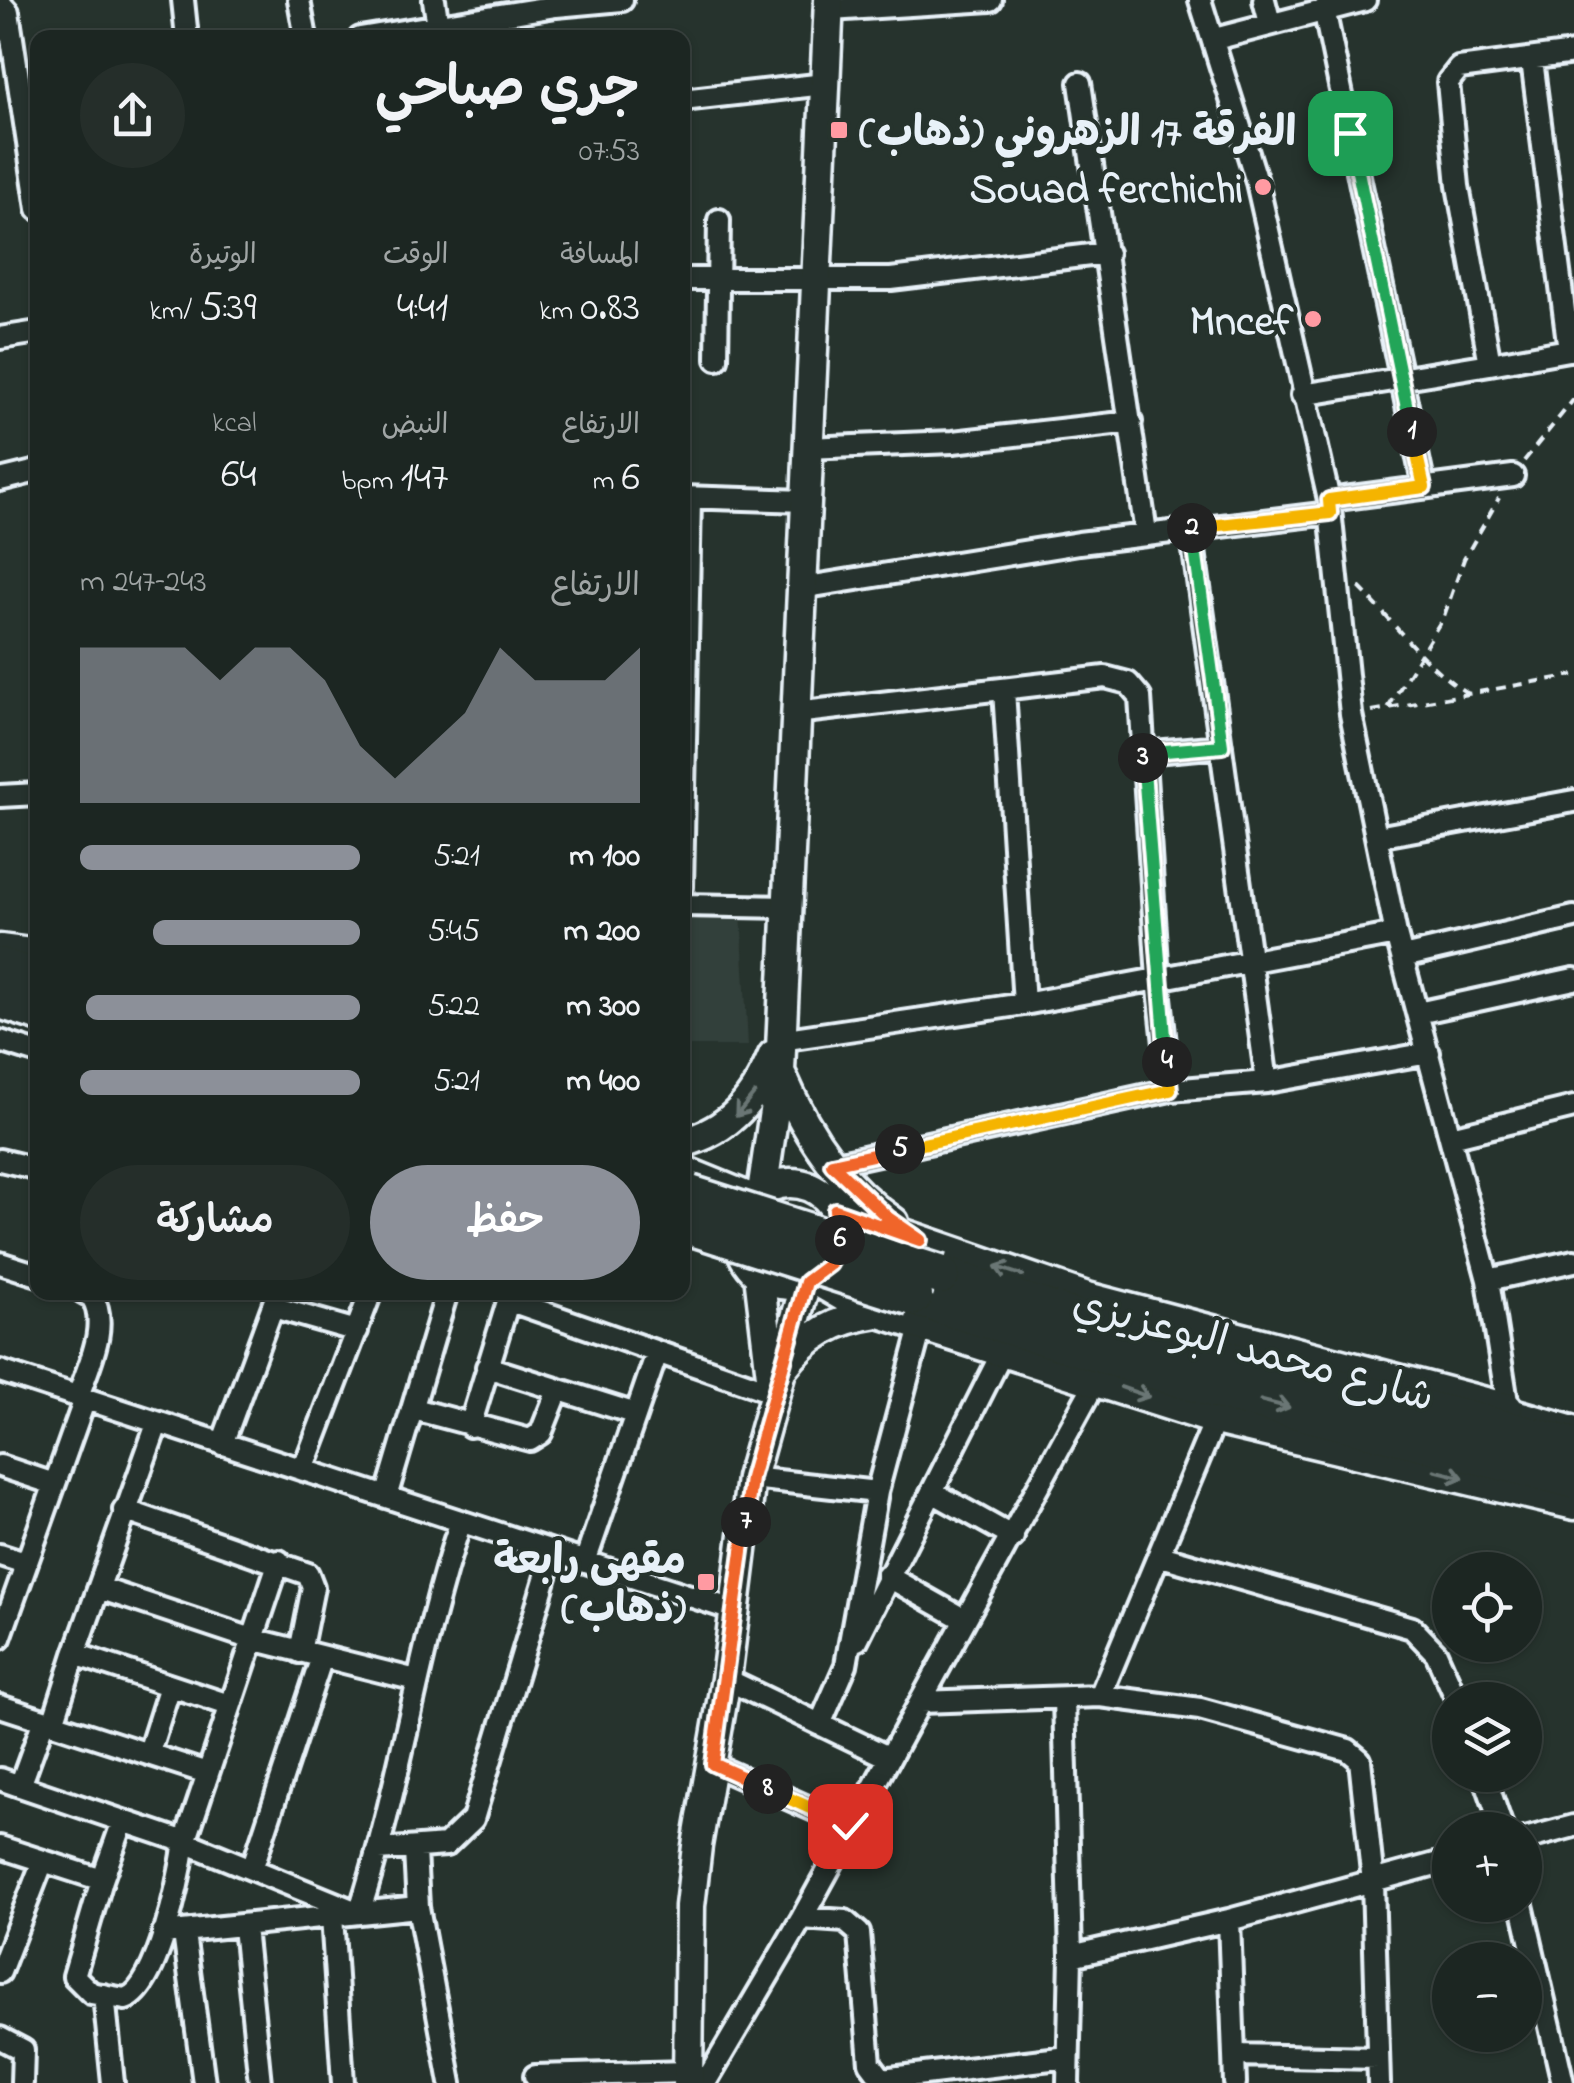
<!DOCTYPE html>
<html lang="ar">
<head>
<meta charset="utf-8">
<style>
  body { margin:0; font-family:"Indie Flower","Playpen Sans Arabic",sans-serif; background:#252e2a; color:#f1f3f6; direction:rtl; height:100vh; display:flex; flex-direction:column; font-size:38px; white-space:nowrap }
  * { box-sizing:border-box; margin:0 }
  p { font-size:32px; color:#a0a5a5 }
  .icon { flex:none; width:55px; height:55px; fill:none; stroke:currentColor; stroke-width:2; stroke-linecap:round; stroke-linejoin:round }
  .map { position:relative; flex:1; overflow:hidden; direction:ltr }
  .details { position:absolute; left:30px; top:30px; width:660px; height:1270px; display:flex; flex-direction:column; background:#1c2622; border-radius:20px; box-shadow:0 2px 8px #0004,0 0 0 2px #3a4340; direction:rtl }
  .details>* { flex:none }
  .controls { position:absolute; left:1432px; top:1552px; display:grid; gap:20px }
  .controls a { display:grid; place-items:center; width:110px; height:110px; border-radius:50%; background:#1c2622; box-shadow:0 2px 8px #0004,0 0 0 2px #3a4340; font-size:50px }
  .pin { position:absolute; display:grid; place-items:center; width:85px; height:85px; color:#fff; margin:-42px; border-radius:20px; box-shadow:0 5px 15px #0006 }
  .km { position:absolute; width:50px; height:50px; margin:-25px; border-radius:50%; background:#222; color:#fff; font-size:28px; line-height:50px; text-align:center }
  .round { display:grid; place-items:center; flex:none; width:105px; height:105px; border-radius:52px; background:#252e2a }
  .head { display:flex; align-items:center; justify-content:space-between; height:170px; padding:0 50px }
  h1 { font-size:55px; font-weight:600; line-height:75px }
  .figures { display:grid; grid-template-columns:repeat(3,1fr); gap:15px; height:170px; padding:10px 50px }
  .figures div { display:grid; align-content:center }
  .figures b { font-size:42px; font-weight:600 }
  .figures small { font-size:28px; font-weight:400 }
  .figures p { font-size:28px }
  .chart { height:280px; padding:20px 50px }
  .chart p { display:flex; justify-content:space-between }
  .chart svg { width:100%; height:180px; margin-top:10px; fill:#8c9099; opacity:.7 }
  .cta { display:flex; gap:20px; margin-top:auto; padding:20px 50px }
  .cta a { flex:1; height:115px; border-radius:60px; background:#8c9099; color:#fff; font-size:40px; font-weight:600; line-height:115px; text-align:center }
  .cta a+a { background:#252e2a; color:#f1f3f6 }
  ul { padding:0 50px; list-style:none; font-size:32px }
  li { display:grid; grid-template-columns:160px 120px 1fr; align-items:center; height:75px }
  li i { height:25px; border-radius:12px; background:#8c9099 }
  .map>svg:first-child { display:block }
  .built { fill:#333f3a }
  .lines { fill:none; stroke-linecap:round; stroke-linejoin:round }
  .street-casing { stroke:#e8f1f8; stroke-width:28 }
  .secondary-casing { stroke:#e8f1f8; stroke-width:35 }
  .highway-casing { stroke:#e8f1f8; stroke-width:45 }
  .path { stroke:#e8f1f8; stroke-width:4; stroke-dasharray:10 8; stroke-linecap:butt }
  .street { stroke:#26332d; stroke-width:20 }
  .secondary { stroke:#26332d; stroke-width:28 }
  .highway { stroke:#26332d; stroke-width:38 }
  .highway-bridge-casing { stroke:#e8f1f8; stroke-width:45; stroke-linecap:butt }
  .highway-bridge { stroke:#26332d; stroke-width:38 }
  .oneway { stroke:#6a7674 }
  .split-1-casing { stroke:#fff; stroke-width:20 }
  .split-2-casing { stroke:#fff; stroke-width:20 }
  .split-3-casing { stroke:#fff; stroke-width:20 }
  .split-4-casing { stroke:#fff; stroke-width:20 }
  .split-5-casing { stroke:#fff; stroke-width:20 }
  .split-6-casing { stroke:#fff; stroke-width:20 }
  .split-7-casing { stroke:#fff; stroke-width:20 }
  .split-8-casing { stroke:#fff; stroke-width:20 }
  .split-9-casing { stroke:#fff; stroke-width:20 }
  .split-1 { stroke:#22a559; stroke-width:12 }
  .split-2 { stroke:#f5b400; stroke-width:12 }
  .split-3 { stroke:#22a559; stroke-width:12 }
  .split-4 { stroke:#22a559; stroke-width:12 }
  .split-5 { stroke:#f5b400; stroke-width:12 }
  .split-6 { stroke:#f0652b; stroke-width:12 }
  .split-7 { stroke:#f0652b; stroke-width:12 }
  .split-8 { stroke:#f0652b; stroke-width:12 }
  .split-9 { stroke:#f5b400; stroke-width:12 }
  .poi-dot { fill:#ff9aa2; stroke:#26332d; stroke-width:4 }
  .labels { text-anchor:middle; stroke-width:8; stroke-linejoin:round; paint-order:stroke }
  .poi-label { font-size:42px; font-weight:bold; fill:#e8f1f8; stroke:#26332d; text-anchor:end }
  .street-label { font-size:42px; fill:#e8f1f8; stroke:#26332d }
</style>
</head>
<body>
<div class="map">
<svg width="1574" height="2083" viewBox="0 0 1574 2083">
  <rect width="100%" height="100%" fill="#26332d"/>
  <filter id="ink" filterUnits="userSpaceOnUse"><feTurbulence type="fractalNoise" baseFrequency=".01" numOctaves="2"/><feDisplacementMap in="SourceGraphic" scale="20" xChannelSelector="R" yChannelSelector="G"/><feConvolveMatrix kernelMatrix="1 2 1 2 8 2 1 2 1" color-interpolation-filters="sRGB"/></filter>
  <g filter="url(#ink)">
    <path class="built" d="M741,911l7,135h-65v-130z"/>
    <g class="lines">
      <g class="street-casing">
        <path id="street" d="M183,0l4,38
          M299,0l7,38
          M434,0l4,26
          M1200,0l57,182 72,318 22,214 45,220 92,346 20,128 66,19
          M1264,0l6,23
          M0,3l8,9 30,197
          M1324,9l100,478
          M830,10l161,-10
          M360,38l196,-32 66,-6
          M1215,39l150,-39
          M1532,60l37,290
          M1080,83l66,450
          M682,100l143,-16
          M682,279h209l216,-26
          M0,338l38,-6
          M717,359l2,-139
          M1490,364l84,-15
          M1302,395l188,-31 -32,-178 -10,-104 11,-14 115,-15
          M806,448l147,-6 178,-20
          M0,480l37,-9
          M682,497l123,4
          M1329,500l184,-24
          M1191,529l76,553
          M801,588l278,-45 251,-30
          M1004,690l20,314
          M795,713l310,-36 23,6 12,14 18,282 12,111
          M1143,753l78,-7
          M0,796l38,-2
          M1377,837l197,-36
          M682,887l8,-389
          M682,905l105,2
          M1403,957l171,-40
          M1418,1013l156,-34
          M780,1040l244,-36 372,-70
          M0,1041l38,12
          M1451,1137l123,-30
          M0,1160l38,9
          M832,1164l338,-74 97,-8 162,-29
          M0,1263l38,12
          M1488,1280l86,-19
          M508,1300l264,92
          M273,1307l84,24
          M487,1367l149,47
          M0,1371l736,240
          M78,1397c9,-29 32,-71 14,-100l-9,-5
          M414,1409l116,31 11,-7 17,-43
          M1215,1420l-115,276 100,13 148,41 12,10 13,122 6,201
          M157,1424l-82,230 154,51
          M470,1426l41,-134
          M222,1444l56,-152
          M0,1466l54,18
          M303,1470l68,-178
          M751,1478l126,14
          M934,1493l79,44
          M386,1497l61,-205
          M124,1510l184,64 5,13 -13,65
          M0,1555l25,8
          M1161,1556l251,72 24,25 21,47
          M585,1562l72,-209
          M887,1576l78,44
          M99,1588l153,51 164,41
          M0,1638l85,-239
          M857,1640l146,-289
          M726,1679l162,78
          M1064,1698l7,258 -3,127
          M920,1702l180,-6
          M0,1706l207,67
          M44,1720l-24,66 165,56 94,-281
          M821,1722l25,-57 31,-173 44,-165
          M53,1723l22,-69
          M149,1752l21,-66
          M713,1765l137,61
          M1484,1775l19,55
          M0,1779l20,7
          M1525,1839l49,-13
          M0,1847l102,33 21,-59
          M379,1850l67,-5 27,-26 80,-266
          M415,1851l3,56 33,176
          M252,1869l70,-212
          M102,1880l-28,96 17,17 34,6c33,-9 55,-124 60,-157l174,71c42,-129 59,-264 102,-392
          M1522,1905l41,178
          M332,1916l11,167
          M802,1918l43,3 14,12 11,130 12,16 186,-22
          M1229,1920l6,163
          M244,1927l16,156
          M163,1933l255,-26
          M184,1933l20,150
          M1071,1956l158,-36 221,-60
          M0,1972l43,-111
          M104,1995l9,88
          M0,2038l23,12 -1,33
          M1234,2055l144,3
          M535,2076l153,-4
          M705,2083l97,-165 295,-539"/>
      </g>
      <g class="secondary-casing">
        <path id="secondary" d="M0,949l38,5
          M782,1076c24,57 60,111 112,146
          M682,1143c49,-13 73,-44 91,-88
          M682,1170l71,29
          M739 1234a51 51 0 1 1 102 0a51 51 0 1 1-102 0Z
          M762,1192l18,-121 49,-1071
          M835,1210l252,87 421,111
          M759,1274l12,102
          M813,1279l48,28 354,113 359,85
          M783,1368c25,-34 54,-49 95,-55
          M688,2083l2,-177 7,-60 29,-167 25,-201 55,-196"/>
      </g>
      <g class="highway-casing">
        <path id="highway" d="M0,967l38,12
          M0,999l38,12
          M940,1275l190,61 444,111
          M913,1296l313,96 348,87"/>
      </g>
      <path class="path" d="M1524,461l50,-62
        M1359,587c37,37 65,80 110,107
        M1388,708l56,-92 20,-57 35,-61
        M1372,711l202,-36"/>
      <use href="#street" class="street"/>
      <use href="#secondary" class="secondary"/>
      <use href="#highway" class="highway"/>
      <g class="highway-bridge-casing">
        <path id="highway-bridge" d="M690,1195l250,80
          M683,1223l230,73"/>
      </g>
      <use href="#highway-bridge" class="highway-bridge"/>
    </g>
    <defs><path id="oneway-shaft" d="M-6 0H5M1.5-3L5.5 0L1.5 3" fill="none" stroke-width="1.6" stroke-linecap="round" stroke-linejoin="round" transform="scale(2.5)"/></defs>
    <g class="oneway">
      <use href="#oneway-shaft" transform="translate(745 1105) rotate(129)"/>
      <use href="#oneway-shaft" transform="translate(1009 1271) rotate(-162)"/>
      <use href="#oneway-shaft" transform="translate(1135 1392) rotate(19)"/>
      <use href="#oneway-shaft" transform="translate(1275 1404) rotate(14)"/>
      <use href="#oneway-shaft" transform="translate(1449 1474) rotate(14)"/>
    </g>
  </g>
  <g class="lines" filter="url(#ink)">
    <g class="split-1-casing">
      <path id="split-1" d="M1350,133l62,299"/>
    </g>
    <g class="split-2-casing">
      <path id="split-2" d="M1192,528l138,-15 -1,-13 95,-13 -12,-55"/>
    </g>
    <g class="split-3-casing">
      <path id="split-3" d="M1143,758v-5l79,-7 -30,-218"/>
    </g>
    <g class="split-4-casing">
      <path id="split-4" d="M1143,758l24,304"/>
    </g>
    <g class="split-5-casing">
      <path id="split-5" d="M900,1149l270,-59 -3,-28"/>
    </g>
    <g class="split-6-casing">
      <path id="split-6" d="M840,1240l-5,-30 85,30 -32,-22 -56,-54 68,-15"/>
    </g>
    <g class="split-7-casing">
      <path id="split-7" d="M746,1522l5,-44 55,-196 24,-18 10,-24"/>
    </g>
    <g class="split-8-casing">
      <path id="split-8" d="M746,1522l-33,242 55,25"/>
    </g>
    <g class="split-9-casing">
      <path id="split-9" d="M768,1789l82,37"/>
    </g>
    <use href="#split-1" class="split-1"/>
    <use href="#split-2" class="split-2"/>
    <use href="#split-3" class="split-3"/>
    <use href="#split-4" class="split-4"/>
    <use href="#split-5" class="split-5"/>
    <use href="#split-6" class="split-6"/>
    <use href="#split-7" class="split-7"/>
    <use href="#split-8" class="split-8"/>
    <use href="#split-9" class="split-9"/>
  </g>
  <g class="poi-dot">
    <rect x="829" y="120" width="20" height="20" rx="5"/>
    <circle cx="1263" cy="187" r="10"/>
    <circle cx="1313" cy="319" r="10"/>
    <rect x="696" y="1572" width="20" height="20" rx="5"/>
  </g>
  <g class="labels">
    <g class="poi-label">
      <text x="859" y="145" text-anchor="start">الفرقة 17 الزهروني (ذهاب)</text>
      <text x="1243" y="202">Souad ferchichi</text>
      <text x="1293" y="334">Mncef</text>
      <text x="686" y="1573">مقهى رابعة<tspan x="686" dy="48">(ذهاب)</tspan></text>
    </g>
    <g class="street-label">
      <text transform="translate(1254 1348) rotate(15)" y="15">شارع محمد البوعزيزي</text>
    </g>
  </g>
</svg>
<div class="controls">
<a><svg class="icon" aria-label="locate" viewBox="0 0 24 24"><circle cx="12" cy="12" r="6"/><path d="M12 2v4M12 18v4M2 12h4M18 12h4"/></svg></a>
<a><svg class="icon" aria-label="layers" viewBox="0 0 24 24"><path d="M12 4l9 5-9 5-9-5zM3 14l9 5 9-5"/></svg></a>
<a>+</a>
<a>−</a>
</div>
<div class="pin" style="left:1350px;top:133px;background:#1e9e55"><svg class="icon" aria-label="arrive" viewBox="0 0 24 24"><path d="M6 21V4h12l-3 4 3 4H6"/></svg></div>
<div class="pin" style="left:850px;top:1826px;background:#d93025"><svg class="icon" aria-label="check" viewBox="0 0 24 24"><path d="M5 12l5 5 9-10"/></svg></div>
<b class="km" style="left:1412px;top:432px">1</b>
<b class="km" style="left:1192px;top:528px">2</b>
<b class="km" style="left:1143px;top:758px">3</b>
<b class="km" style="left:1167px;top:1062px">4</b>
<b class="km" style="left:900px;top:1149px">5</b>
<b class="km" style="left:840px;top:1240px">6</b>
<b class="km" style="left:746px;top:1522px">7</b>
<b class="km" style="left:768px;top:1789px">8</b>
<section class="details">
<div class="head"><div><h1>جري صباحي</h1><p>07:53</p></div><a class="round"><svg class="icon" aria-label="share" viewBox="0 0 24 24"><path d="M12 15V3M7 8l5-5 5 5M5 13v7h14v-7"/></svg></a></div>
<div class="figures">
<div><p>المسافة</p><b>0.83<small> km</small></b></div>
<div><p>الوقت</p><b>4:41</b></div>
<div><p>الوتيرة</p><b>5:39<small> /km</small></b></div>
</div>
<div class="figures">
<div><p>الارتفاع</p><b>6<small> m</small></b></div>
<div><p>النبض</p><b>147<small> bpm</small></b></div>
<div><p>kcal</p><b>64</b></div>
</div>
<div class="chart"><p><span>الارتفاع</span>243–247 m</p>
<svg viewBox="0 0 160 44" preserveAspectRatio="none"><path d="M0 44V6L10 6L20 6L30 6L40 14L50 6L60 6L70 14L80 30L90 38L100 30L110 22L120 6L130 14L140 14L150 14L160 6V44z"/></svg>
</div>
<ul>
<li><b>100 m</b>5:21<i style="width:100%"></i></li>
<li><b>200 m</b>5:45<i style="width:74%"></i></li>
<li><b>300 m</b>5:22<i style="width:98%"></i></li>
<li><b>400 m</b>5:21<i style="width:100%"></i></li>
</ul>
<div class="cta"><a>حفظ</a><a>مشاركة</a></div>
</section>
</div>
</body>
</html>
